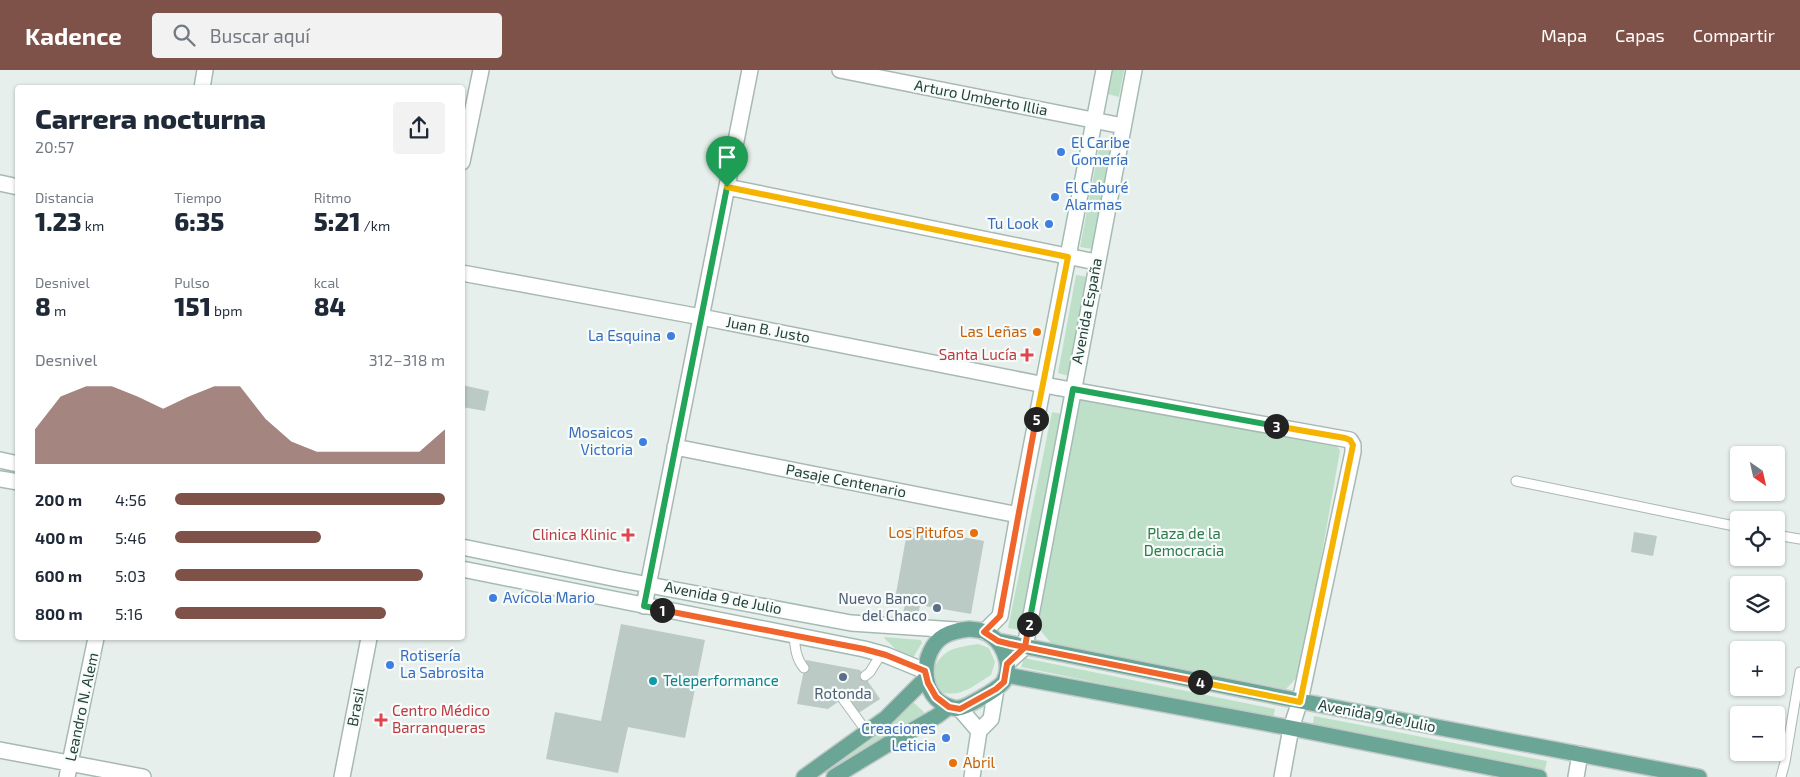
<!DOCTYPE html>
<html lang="es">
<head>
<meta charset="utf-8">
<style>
  body { margin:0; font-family:"Exo 2",sans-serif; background:#f2f2f3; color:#1f2937; height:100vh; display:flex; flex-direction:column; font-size:19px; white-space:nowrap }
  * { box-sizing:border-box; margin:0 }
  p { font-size:16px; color:#747a83 }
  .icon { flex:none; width:28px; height:28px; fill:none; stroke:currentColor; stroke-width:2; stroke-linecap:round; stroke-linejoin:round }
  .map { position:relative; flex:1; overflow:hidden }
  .drawer { position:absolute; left:15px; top:15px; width:450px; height:555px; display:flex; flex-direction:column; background:#fff; border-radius:5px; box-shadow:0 1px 4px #0004 }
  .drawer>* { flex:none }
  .needle { width:32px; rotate:146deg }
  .tools { position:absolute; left:1730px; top:376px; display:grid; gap:10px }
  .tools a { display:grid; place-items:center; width:55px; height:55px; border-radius:5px; background:#fff; box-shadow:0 1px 4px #0004; font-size:25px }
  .pin { position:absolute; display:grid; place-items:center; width:42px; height:42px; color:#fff; margin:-51px -21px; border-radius:50% 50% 50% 0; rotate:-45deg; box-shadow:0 0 5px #0007 }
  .pin .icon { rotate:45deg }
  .km { position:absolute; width:25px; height:25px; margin:-12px; border-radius:50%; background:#222; color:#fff; font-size:14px; line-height:25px; text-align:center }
  .round { display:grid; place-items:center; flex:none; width:52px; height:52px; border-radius:5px; background:#f2f2f3 }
  .head { display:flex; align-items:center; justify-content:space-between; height:85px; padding:0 20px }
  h1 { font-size:28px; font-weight:800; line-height:38px }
  .figures { display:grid; grid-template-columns:repeat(3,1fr); gap:8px; height:85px; padding:5px 20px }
  .figures div { display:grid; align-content:center }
  .figures b { font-size:25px; font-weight:800 }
  .figures small { font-size:14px; font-weight:400 }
  .figures p { font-size:14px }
  .chart { height:140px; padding:10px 20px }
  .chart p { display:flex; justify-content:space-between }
  .chart svg { width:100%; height:90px; margin-top:5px; fill:#7f5249; opacity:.7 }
  ul { padding:0 20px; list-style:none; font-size:16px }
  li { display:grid; grid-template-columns:80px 60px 1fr; align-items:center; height:38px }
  li i { height:12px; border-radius:6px; background:#7f5249 }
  header { display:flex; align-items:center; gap:30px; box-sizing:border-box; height:70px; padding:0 25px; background:#7f5249; color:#fff }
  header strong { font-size:24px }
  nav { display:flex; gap:28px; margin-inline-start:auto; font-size:18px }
  .search { width:350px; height:45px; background:#f2f2f3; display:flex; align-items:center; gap:12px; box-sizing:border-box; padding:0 18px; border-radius:5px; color:#747a83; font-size:19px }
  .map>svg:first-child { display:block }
  .green { fill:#bfe0c8 }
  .building { fill:#bbcac4 }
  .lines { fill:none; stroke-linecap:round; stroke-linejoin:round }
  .lane-casing { stroke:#a8b8b2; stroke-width:11 }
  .street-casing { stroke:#a8b8b2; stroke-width:18 }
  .secondary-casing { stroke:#a4bbb3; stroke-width:18 }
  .primary-casing { stroke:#c2cac8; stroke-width:18 }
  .lane { stroke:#fff; stroke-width:9 }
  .street { stroke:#fff; stroke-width:15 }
  .secondary { stroke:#fff; stroke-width:15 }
  .primary { stroke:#6aa596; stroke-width:15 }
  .split-1-casing { stroke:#fff; stroke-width:10 }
  .split-2-casing { stroke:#fff; stroke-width:10 }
  .split-3-casing { stroke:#fff; stroke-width:10 }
  .split-4-casing { stroke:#fff; stroke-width:10 }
  .split-5-casing { stroke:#fff; stroke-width:10 }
  .split-6-casing { stroke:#fff; stroke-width:10 }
  .split-1 { stroke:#22a559; stroke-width:6 }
  .split-2 { stroke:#f0652b; stroke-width:6 }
  .split-3 { stroke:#22a559; stroke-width:6 }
  .split-4 { stroke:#f5b400; stroke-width:6 }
  .split-5 { stroke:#f0652b; stroke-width:6 }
  .split-6 { stroke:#f5b400; stroke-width:6 }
  .shop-dot { fill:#3f7fe0; stroke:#f7fbf9; stroke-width:2 }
  .food-dot { fill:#e8710a; stroke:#f7fbf9; stroke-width:2 }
  .health-dot { fill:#e0444e; stroke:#f7fbf9; stroke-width:2 }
  .service-dot { fill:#5c6f8a; stroke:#f7fbf9; stroke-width:2 }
  .culture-dot { fill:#0f9aa8; stroke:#f7fbf9; stroke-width:2 }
  .labels { text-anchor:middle; stroke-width:4.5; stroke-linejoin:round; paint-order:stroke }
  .street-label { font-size:15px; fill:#24423a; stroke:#f7fbf9 }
  .shop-label { font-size:15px; fill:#366cbe; stroke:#f7fbf9; text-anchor:start }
  .food-label { font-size:15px; fill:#c56008; stroke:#f7fbf9; text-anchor:end }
  .health-label { font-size:15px; fill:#be3a42; stroke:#f7fbf9; text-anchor:end }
  .park-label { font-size:15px; fill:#2d7a4b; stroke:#f7fbf9 }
  .service-label { font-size:15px; fill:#4e5e75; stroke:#f7fbf9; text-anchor:end }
  .culture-label { font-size:15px; fill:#0d838f; stroke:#f7fbf9; text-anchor:start }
</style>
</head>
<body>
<header>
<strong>Kadence</strong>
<div class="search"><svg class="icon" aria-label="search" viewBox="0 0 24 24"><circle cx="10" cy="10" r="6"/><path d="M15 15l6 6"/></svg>Buscar aquí</div>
<nav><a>Mapa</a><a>Capas</a><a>Compartir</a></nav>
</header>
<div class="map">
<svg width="1800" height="707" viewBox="0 0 1800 707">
  <rect width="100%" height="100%" fill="#e6efeb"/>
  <path class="green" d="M1112,0h12l-5,27 -11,-3z
    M1099,78l11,3 -18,98 -12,-2z
    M1076,205l12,2 -19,99 -11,-3z
    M1081,328l254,44 5,9 -39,222 -15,16 -235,-46 -16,-19z
    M1052,342l10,2 -43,216 -11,-2z
    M884,567l37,3 1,3 -11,18h-3l-23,-22z
    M978,574l11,4 6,14 -4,13c-18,11 -30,23 -51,17l-8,-20c11,-24 22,-24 46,-28z
    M1024,588l251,51 -2,10 -252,-52z
    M914,633l10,9v3l-94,54 62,-44 19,-21z
    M1314,646l233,45 -2,9 -232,-45z"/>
  <path class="building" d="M462,315l27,6 -4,20 -23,-4z
    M908,457l76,14 -13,73 -51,-9 -2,11 -15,-3 3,-12 -11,-2z
    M1634,462l23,4 -4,20 -22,-4z
    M621,554l84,16 -20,98 -57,-11 -10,46 -72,-14 9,-47 46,9z
    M806,590l54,10 20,29 -23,15 -12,-17 -17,12 -31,-5z"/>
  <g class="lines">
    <g class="lane-casing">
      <path id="lane" d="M1516,411l223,46
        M1776,465l24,4
        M794,565c1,12 2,24 10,33
        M865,606l5,-4 11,-18
        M843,629l24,33
        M1781,707l4,-15 15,-90"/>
    </g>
    <g class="street-casing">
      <path id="street" d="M840,0l283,56
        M202,18l3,-18
        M462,92l19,-92
        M0,113l18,4
        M727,117l369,75
        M462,203l239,44 354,70 295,53 3,5v7l-53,249 -9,27 -9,49
        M675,377l343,68
        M644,536l106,-536
        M0,680l143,27
        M67,707l29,-139
        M342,707l27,-139
        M1576,707l4,-23"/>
    </g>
    <g class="secondary-casing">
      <path id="secondary" d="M0,390l18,4
        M0,409l18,3
        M462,477l155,32 234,44 105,7
        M462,499l402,80 22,6 39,16
        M984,562l16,-16 18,-101 86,-445
        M1007,593l18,-16 109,-577
        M960,639l19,22
        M972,707l7,-46 12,-12 5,-30"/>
    </g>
    <g class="primary-casing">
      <path id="primary" d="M970,559c5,1 11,1 15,3 17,8 28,31 19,49 -4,7 -38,27 -46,27 -2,1 -5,0 -7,-1 -32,-8 -32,-56 -7,-71 8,-5 17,-6 26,-7z
        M998,571l302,60 399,76
        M1006,605l285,53 248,49
        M804,707l82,-59 40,-40
        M834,707l59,-36 44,-25 12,-9"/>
    </g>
    <use href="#lane" class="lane"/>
    <use href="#street" class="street"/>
    <use href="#secondary" class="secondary"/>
    <use href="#primary" class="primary"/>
  </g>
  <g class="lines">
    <g class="split-1-casing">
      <path id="split-1" d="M662,540l-18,-4 83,-419"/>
    </g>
    <g class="split-2-casing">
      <path id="split-2" d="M662,540l202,39 22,6 39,16 3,12 8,14 13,10 11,2 36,-20 8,-7 3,-18 18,-17 4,-23"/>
    </g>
    <g class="split-3-casing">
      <path id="split-3" d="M1029,554l44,-235 203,37"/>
    </g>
    <g class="split-4-casing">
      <path id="split-4" d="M1200,612l100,20 53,-257 -3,-5 -5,-2 -69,-12"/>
    </g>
    <g class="split-5-casing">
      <path id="split-5" d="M1036,349l-36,197 -16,16 14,9 12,3 190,38"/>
    </g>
    <g class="split-6-casing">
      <path id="split-6" d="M727,117l341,70 -32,162"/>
    </g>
    <use href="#split-1" class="split-1"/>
    <use href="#split-2" class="split-2"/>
    <use href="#split-3" class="split-3"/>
    <use href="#split-4" class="split-4"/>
    <use href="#split-5" class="split-5"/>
    <use href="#split-6" class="split-6"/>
  </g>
  <g class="shop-dot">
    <circle cx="1061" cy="82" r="5"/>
    <circle cx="1055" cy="127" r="5"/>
    <circle cx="1049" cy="154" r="5"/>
    <circle cx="671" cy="266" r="5"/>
    <circle cx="643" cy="372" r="5"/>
    <circle cx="493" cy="528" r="5"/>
    <circle cx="390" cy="595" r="5"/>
    <circle cx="946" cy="668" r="5"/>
  </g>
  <g class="food-dot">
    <circle cx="1037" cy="262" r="5"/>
    <circle cx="974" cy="463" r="5"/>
    <circle cx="953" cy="693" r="5"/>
  </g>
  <g class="health-dot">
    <path d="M1024.5 277.5h5v5h5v5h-5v5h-5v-5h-5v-5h5z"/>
    <path d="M625.5 457.5h5v5h5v5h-5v5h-5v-5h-5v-5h5z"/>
    <path d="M378.5 642.5h5v5h5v5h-5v5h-5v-5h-5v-5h5z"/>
  </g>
  <g class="service-dot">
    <circle cx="937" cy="538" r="5"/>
    <circle cx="843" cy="607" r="5"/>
  </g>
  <circle class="culture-dot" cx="653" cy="611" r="5"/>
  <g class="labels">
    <g class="street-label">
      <text transform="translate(981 28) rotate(11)" y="5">Arturo Umberto Illia</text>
      <text transform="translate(1087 241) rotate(-79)" y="5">Avenida España</text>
      <text transform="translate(768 260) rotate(11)" y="5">Juan B. Justo</text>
      <text transform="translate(846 411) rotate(11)" y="5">Pasaje Centenario</text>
      <text transform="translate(723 528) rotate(11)" y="5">Avenida 9 de Julio</text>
      <text transform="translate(82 637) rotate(-78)" y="5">Leandro N. Alem</text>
      <text transform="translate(356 637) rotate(-79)" y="5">Brasil</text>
      <text transform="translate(1377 646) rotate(11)" y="5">Avenida 9 de Julio</text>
    </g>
    <g class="shop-label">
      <text x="1071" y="78">El Caribe<tspan x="1071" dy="17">Gomería</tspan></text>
      <text x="1065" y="123">El Caburé<tspan x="1065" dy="17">Alarmas</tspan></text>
      <text x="1039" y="159" text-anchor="end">Tu Look</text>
      <text x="661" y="271" text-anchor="end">La Esquina</text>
      <text x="633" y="368" text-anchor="end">Mosaicos<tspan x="633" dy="17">Victoria</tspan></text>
      <text x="503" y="533">Avícola Mario</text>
      <text x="400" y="591">Rotisería<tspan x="400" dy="17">La Sabrosita</tspan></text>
      <text x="936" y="664" text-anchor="end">Creaciones<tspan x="936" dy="17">Leticia</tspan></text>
    </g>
    <g class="food-label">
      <text x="1027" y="267">Las Leñas</text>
      <text x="964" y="468">Los Pitufos</text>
      <text x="963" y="698" text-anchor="start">Abril</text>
    </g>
    <g class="health-label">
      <text x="1017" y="290">Santa Lucía</text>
      <text x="617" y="470">Clinica Klinic</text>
      <text x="392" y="646" text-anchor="start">Centro Médico<tspan x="392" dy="17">Barranqueras</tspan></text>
    </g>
    <g class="park-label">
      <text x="1184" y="469">Plaza de la<tspan x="1184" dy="17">Democracia</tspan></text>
    </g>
    <g class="service-label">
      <text x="927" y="534">Nuevo Banco<tspan x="927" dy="17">del Chaco</tspan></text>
      <text x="843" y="629" text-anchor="middle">Rotonda</text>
    </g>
    <g class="culture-label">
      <text x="663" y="616">Teleperformance</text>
    </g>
  </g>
</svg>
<div class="tools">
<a><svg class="needle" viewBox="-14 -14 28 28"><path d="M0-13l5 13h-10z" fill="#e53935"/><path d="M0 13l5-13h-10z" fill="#747a83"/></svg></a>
<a><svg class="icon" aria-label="locate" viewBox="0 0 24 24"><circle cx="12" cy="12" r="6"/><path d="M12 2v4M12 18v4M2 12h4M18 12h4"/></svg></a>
<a><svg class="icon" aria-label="layers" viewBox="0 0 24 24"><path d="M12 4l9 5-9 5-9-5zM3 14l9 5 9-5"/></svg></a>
<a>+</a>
<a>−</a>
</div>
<div class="pin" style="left:727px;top:117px;background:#1e9e55"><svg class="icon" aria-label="arrive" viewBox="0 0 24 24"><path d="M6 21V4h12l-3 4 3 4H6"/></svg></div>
<b class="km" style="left:662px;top:540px">1</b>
<b class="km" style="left:1029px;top:554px">2</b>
<b class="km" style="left:1276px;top:356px">3</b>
<b class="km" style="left:1200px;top:612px">4</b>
<b class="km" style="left:1036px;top:349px">5</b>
<section class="drawer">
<div class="head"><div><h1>Carrera nocturna</h1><p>20:57</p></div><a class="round"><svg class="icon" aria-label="share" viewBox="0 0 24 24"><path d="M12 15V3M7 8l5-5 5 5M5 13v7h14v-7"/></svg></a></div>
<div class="figures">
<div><p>Distancia</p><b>1.23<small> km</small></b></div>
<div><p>Tiempo</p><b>6:35</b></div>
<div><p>Ritmo</p><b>5:21<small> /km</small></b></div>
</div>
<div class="figures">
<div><p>Desnivel</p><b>8<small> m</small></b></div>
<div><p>Pulso</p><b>151<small> bpm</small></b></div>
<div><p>kcal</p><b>84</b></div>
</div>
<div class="chart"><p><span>Desnivel</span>312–318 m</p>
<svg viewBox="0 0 160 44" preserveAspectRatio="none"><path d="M0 44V27L10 11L20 6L30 6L40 11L50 17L60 11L70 6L80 6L90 22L100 33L110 38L120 38L130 38L140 38L150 38L160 27V44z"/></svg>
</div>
<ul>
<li><b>200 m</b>4:56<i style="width:100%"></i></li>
<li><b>400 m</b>5:46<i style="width:54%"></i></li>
<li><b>600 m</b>5:03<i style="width:92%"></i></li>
<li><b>800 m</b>5:16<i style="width:78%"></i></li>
</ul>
</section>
</div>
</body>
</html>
